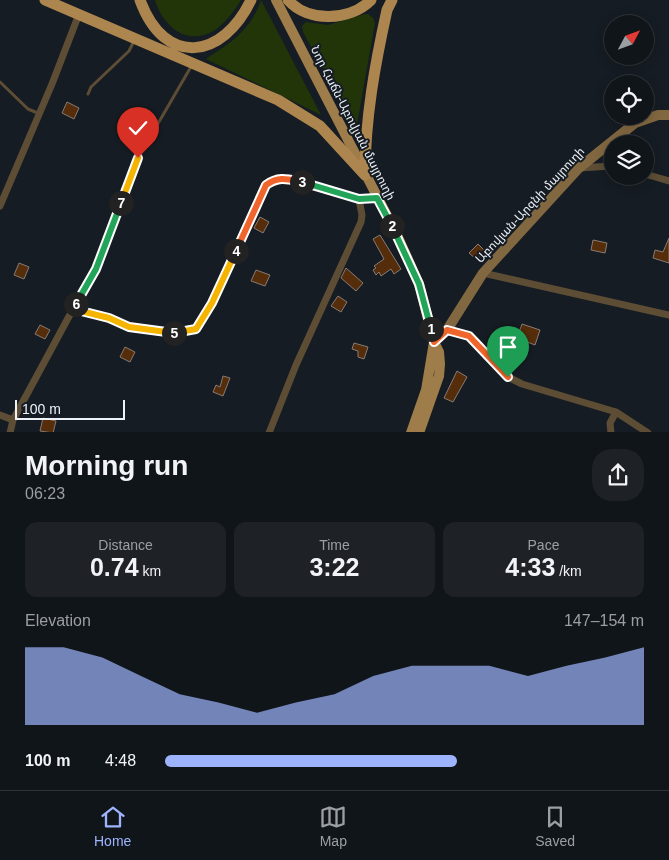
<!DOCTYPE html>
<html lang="en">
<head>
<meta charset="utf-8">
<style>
  body { margin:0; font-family:Arial,"Noto Sans Armenian",sans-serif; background:#1e2227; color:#f1f3f6; height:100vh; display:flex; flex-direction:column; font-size:19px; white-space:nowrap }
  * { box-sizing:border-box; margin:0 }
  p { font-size:16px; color:#9c9fa2 }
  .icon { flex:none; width:28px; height:28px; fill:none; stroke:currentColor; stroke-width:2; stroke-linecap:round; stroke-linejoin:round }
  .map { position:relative; height:432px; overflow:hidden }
  .sheet { display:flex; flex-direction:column; background:#10151a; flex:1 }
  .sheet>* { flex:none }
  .needle { width:32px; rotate:49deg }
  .buttons { position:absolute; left:604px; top:15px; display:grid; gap:10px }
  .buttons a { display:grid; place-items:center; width:50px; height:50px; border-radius:50%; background:#10151a; box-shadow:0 2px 12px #0003,0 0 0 1px #303439; font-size:25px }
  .scale { position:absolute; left:15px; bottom:12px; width:110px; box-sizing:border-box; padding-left:5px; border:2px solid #edf2f7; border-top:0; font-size:14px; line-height:18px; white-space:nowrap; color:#edf2f7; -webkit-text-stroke:4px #161c23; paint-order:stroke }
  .pin { position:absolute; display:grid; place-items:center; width:42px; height:42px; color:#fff; margin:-51px -21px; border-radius:50% 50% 50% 0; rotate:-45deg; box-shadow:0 0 5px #0007 }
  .pin .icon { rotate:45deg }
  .km { position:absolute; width:25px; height:25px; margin:-12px; border-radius:50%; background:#222; color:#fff; font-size:14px; line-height:25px; text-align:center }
  .round { display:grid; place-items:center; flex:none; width:52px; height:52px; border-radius:20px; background:#1e2227 }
  .summary { display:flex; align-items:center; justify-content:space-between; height:85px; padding:0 25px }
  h1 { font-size:28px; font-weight:600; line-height:38px }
  .figures { display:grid; grid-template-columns:repeat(3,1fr); gap:8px; height:85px; padding:5px 25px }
  .figures div { display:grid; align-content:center; border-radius:12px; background:#1e2227; text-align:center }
  .figures b { font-size:25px; font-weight:600 }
  .figures small { font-size:14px; font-weight:400 }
  .figures p { font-size:14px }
  .chart { height:140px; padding:10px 25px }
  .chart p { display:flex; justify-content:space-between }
  .chart svg { width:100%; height:90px; margin-top:5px; fill:#9db4fd; opacity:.7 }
  ul { padding:0 25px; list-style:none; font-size:16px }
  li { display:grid; grid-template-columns:80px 60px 1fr; align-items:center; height:38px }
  li i { height:12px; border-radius:6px; background:#9db4fd }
  .dock { display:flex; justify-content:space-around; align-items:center; height:70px; border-top:1px solid #303439; background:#10151a; font-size:14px; color:#9c9fa2 }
  .dock a { display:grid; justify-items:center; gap:2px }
  .dock .current { color:#9db4fd }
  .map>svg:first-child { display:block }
  .green { fill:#213508 }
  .building { fill:#552d0a; stroke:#867b75 }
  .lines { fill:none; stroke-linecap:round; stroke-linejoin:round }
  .service { stroke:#5d4d35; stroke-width:3 }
  .minor { stroke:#5d4d35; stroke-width:7 }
  .secondary { stroke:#826841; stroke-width:10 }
  .primary { stroke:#9f7d4a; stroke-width:10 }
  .trunk { stroke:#ac864e; stroke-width:11 }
  .split-1-casing { stroke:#fff; stroke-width:10 }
  .split-2-casing { stroke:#fff; stroke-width:10 }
  .split-3-casing { stroke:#fff; stroke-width:10 }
  .split-4-casing { stroke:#fff; stroke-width:10 }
  .split-5-casing { stroke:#fff; stroke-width:10 }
  .split-6-casing { stroke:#fff; stroke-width:10 }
  .split-7-casing { stroke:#fff; stroke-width:10 }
  .split-8-casing { stroke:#fff; stroke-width:10 }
  .split-1 { stroke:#f0652b; stroke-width:6 }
  .split-2 { stroke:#22a559; stroke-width:6 }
  .split-3 { stroke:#22a559; stroke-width:6 }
  .split-4 { stroke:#f0652b; stroke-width:6 }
  .split-5 { stroke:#f5b400; stroke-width:6 }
  .split-6 { stroke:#f5b400; stroke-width:6 }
  .split-7 { stroke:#22a559; stroke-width:6 }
  .split-8 { stroke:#f5b400; stroke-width:6 }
  .labels { text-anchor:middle; stroke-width:4; stroke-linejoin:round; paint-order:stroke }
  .street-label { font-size:12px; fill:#edf2f7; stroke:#161c23 }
</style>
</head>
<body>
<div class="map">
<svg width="669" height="433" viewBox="0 0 669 433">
  <rect width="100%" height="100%" fill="#161c23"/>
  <path class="green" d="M155,0h86c-8,13 -21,31 -37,35 -24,7 -43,-14 -49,-35z
    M261,0l60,115 -115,-56c25,-16 45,-29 55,-59z
    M365,14h3l5,4 2,5 -19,107 -53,-98 -1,-6 4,-4 22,3z"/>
  <path class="building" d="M67,102l12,6 -5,11 -12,-6z
    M260,217l9,5 -6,11 -9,-5z
    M380,235l21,34 -7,5 -3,-5 -10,7 -2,-4 -3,3 -3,-5 3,-2 -2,-2 10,-7 -11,-20z
    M669,238v25l-16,-5 2,-8 8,2z
    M593,240l14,3 -2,10 -14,-3z
    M478,244l7,7 -8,9 -8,-7z
    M19,263l10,4 -5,12 -10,-4z
    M346,268l17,15 -7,8 -15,-13z
    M256,270l14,5 -5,11 -14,-5z
    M338,296l9,6 -6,10 -10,-6z
    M522,324l18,6 -5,15 -18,-7z
    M40,325l10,5 -5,9 -10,-5z
    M354,343l14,4 -4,12 -6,-2v-6l-6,-2z
    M125,347l10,5 -5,10 -10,-5z
    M457,371l10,6 -14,25 -9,-4z
    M223,376l7,2 -7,18 -10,-4 3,-7 4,2z
    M43,418l13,3 -3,12 -13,-2z"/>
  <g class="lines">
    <path class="service" d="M0,82l28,27 12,5
      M88,94l3,-7 38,-36 5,-10
      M73,308l23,-39 42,-111 54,-93"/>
    <path class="minor" d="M579,168l33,-2
      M645,174l24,7
      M0,206l52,-122 27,-70
      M483,273l186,42
      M447,330l22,6 39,41 14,7 94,28 32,21
      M0,415l13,5
      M10,433l3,-13 60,-111c32,8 63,22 97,24 8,1 18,-3 26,-4l16,-26 54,-118c26,-17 64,8 91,14 6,1 14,-1 20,-1
      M269,433l27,-68 65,-143 1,-7 -3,-16
      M611,433l-1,-10 6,-11"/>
    <path class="secondary" d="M434,342l13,-12 36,-57 96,-105 56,-45 23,-8h11"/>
    <path class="primary" d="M276,0l121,235 22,49 15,58 5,10 1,12 -1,12 -20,57
      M411,433l15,-43 8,-48"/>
    <path class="trunk" d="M45,0l233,100 42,26 45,49
      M140,0c25,68 83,59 111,0
      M288,0c20,23 62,21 83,0
      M365,175c0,-56 10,-111 22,-165l5,-10"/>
  </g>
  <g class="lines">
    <g class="split-1-casing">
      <path id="split-1" d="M431,329l3,13 13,-12 22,6 39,41"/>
    </g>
    <g class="split-2-casing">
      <path id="split-2" d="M392,226l27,58 12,45"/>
    </g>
    <g class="split-3-casing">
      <path id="split-3" d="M302,182l57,17 18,-1 15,28"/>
    </g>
    <g class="split-4-casing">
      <path id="split-4" d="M236,251l30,-66c13,-9 21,-6 36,-3"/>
    </g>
    <g class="split-5-casing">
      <path id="split-5" d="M174,333l22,-4 16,-26 24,-52"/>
    </g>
    <g class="split-6-casing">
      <path id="split-6" d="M76,304l-3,5 36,9 20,9 45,6"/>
    </g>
    <g class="split-7-casing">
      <path id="split-7" d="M76,304l20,-35 25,-66"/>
    </g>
    <g class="split-8-casing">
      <path id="split-8" d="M121,203l17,-45"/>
    </g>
    <use href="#split-1" class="split-1"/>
    <use href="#split-2" class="split-2"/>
    <use href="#split-3" class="split-3"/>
    <use href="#split-4" class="split-4"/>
    <use href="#split-5" class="split-5"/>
    <use href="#split-6" class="split-6"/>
    <use href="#split-7" class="split-7"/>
    <use href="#split-8" class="split-8"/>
  </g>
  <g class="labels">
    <g class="street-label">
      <text transform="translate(353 123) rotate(63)" y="4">Նոր Հաճն-Աբովյան մայրուղի</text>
      <text transform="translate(530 205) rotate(-47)" y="4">Աբովյան-Արզնի մայրուղի</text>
    </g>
  </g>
</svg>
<div class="buttons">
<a><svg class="needle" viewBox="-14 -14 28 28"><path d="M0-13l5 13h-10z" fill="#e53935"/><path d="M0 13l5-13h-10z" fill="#9c9fa2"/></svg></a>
<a><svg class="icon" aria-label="locate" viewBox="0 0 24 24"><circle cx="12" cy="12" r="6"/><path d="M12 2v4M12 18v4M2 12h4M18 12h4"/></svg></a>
<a><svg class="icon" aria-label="layers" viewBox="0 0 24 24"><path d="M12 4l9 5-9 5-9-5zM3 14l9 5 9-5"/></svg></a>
</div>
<div class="scale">100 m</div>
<div class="pin" style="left:508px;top:377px;background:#1e9e55"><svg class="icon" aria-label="arrive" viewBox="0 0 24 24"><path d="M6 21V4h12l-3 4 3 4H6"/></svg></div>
<div class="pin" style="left:138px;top:158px;background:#d93025"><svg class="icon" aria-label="check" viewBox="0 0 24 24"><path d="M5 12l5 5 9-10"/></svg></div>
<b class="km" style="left:431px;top:329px">1</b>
<b class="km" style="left:392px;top:226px">2</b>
<b class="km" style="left:302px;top:182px">3</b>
<b class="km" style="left:236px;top:251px">4</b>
<b class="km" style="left:174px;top:333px">5</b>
<b class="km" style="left:76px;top:304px">6</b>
<b class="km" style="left:121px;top:203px">7</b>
</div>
<section class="sheet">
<div class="summary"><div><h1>Morning run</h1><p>06:23</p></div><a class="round"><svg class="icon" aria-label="share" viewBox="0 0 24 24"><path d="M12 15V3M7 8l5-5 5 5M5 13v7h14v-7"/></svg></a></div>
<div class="figures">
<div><p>Distance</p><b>0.74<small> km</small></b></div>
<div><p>Time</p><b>3:22</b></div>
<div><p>Pace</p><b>4:33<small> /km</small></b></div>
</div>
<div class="chart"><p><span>Elevation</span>147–154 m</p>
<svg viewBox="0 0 160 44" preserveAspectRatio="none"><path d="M0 44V6L10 6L20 11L30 20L40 29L50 33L60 38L70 33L80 29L90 20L100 15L110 15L120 15L130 20L140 15L150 11L160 6V44z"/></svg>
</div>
<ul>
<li><b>100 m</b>4:48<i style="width:61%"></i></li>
</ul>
</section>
<nav class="dock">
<a class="current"><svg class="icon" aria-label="home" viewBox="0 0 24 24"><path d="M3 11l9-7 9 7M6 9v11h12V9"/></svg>Home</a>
<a><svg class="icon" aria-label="map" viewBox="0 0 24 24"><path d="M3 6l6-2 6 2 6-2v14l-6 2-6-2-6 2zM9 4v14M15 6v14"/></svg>Map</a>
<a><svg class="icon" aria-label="saved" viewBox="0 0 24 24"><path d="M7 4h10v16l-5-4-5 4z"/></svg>Saved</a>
</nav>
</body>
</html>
